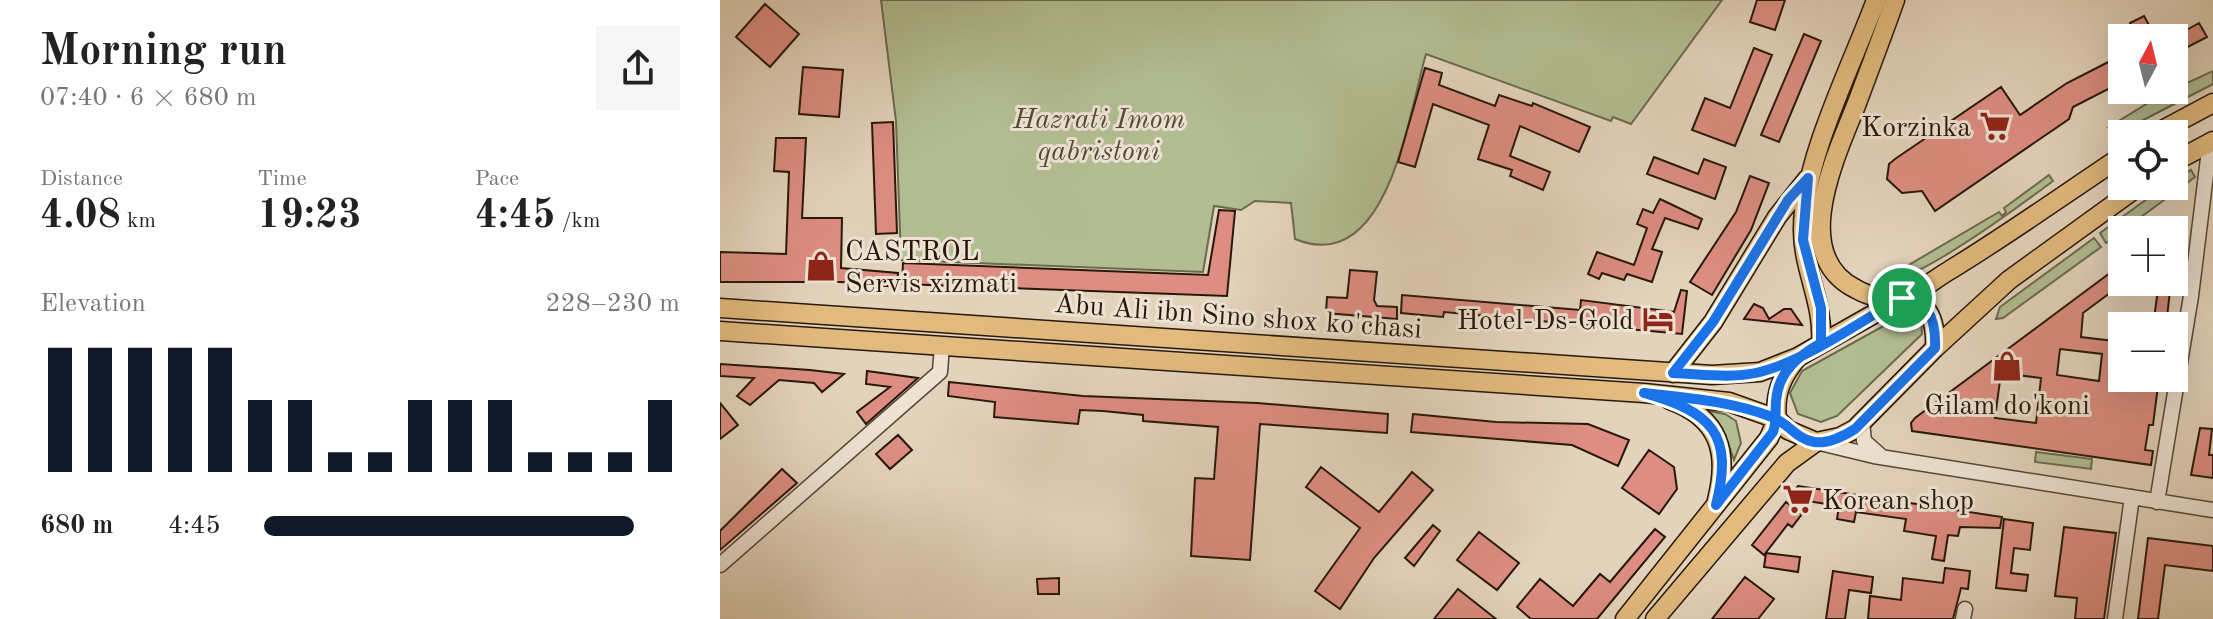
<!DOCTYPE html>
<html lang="en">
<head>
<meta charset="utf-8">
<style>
  body { margin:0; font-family:"Old Standard TT",serif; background:#f6f6f6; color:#222; height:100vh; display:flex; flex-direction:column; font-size:30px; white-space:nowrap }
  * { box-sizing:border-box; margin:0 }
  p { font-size:26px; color:#767676 }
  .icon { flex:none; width:44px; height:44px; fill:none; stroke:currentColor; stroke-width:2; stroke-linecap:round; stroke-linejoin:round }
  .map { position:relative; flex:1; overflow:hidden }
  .details { display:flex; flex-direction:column; background:#fff; width:720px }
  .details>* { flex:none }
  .needle { width:52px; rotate:7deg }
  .fabs { position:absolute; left:1388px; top:24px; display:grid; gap:16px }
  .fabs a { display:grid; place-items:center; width:80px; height:80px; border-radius:0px; background:#fff; box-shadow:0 8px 32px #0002; font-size:40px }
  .pin { position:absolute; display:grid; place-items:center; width:68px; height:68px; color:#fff; margin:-34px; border:4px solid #fff; border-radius:50%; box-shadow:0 2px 8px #0007 }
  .round { display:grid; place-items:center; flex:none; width:84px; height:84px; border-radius:0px; background:#f6f6f6 }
  .head { display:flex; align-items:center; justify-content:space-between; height:136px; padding:0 40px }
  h1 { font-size:44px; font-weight:800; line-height:60px }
  .metrics { display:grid; grid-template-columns:repeat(3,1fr); gap:12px; height:136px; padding:8px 40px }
  .metrics div { display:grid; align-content:center }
  .metrics b { font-size:40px; font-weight:800 }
  .metrics small { font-size:22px; font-weight:400 }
  .metrics p { font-size:22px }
  .chart { height:224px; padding:16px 40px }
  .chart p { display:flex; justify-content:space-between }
  .chart svg { width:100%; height:144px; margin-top:8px; stroke:#111827; stroke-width:6 }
  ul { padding:0 40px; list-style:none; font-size:26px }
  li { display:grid; grid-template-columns:128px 96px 1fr; align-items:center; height:60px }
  li i { height:20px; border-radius:10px; background:#111827 }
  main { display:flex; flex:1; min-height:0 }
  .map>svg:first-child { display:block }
  .green { fill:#b2bd92; stroke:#6c6a4e; stroke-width:2 }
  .building { fill:#dd8d81; stroke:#27180a; stroke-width:2; fill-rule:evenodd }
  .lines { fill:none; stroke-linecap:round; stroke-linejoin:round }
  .minor-casing { stroke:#564736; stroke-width:17 }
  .major-casing { stroke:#27180a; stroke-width:21 }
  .minor { stroke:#ede2d3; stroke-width:14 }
  .major { stroke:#e2ba7e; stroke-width:18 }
  .route-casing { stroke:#fff; stroke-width:16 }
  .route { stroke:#1a73e8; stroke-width:10 }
  .labels { text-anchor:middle; stroke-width:6; stroke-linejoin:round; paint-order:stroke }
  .park-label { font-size:28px; font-style:italic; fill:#514a33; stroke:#ede2d3 }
  .poi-label { font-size:28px; fill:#27180a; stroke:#ede2d3; text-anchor:end }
  .street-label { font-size:28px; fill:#27180a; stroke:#ede2d3 }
</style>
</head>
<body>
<main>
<section class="details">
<div class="head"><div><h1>Morning run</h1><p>07:40 · 6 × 680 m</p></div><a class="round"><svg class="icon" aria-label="share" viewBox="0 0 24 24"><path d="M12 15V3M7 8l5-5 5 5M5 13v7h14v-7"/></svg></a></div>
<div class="metrics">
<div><p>Distance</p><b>4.08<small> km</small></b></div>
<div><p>Time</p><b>19:23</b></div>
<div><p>Pace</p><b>4:45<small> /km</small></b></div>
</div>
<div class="chart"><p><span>Elevation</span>228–230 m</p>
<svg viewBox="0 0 160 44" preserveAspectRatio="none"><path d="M5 44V6M15 44V6M25 44V6M35 44V6M45 44V6M55 44V22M65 44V22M75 44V38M85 44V38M95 44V22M105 44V22M115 44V22M125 44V38M135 44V38M145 44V38M155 44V22"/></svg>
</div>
<ul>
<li><b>680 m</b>4:45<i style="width:89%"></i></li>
</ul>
</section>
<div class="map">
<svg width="1493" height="619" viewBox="0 0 1493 619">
  <rect width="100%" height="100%" fill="#e3d3bb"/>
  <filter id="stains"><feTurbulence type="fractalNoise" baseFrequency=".0025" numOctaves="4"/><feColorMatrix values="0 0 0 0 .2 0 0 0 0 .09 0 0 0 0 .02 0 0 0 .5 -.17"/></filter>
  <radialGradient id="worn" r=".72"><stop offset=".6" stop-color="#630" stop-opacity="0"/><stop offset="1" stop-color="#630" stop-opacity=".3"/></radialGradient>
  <path class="green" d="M161,0h841l-91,124 -18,-7 -2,4 -185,-67c-17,57 -37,224 -131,185l-4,-36 -36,-2 -14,9 -27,-4 -11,66 -302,-12 -5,-139z
    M1493,71v13l-87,45 -17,-2 52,-32z
    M1471,170l4,7 -89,66 -6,-10 65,-47h9v-6z
    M1329,175l4,6c-32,24 -140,105 -175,102l121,-71 3,4 4,-4 -2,-4z
    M1374,238l7,9 -98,71 -7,1 4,-12z
    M1187,313l14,7 1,14 -85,82 -16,6 -23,-8 -8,-21 12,-22z
    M983,410l22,4 11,7 5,22 -7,17 -9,-25z
    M1316,452l56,7 -1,10 -56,-7z"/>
  <path class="building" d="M1037,0h28l-10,30 -25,-8z
    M45,4l34,30 -29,33 -34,-30z
    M1424,16l12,22h-18l-8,-15z
    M1479,23l8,14 -33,17v-17z
    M1084,34l17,7 -42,101 -18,-7z
    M1034,48l18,7 -37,91 -43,-16 13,-32 25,10z
    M1402,55v27l-49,25 -4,12 -134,92 -13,-20 -20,2 -15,-14 2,-15 6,-5 106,-72 19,28 47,-32z
    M83,67l40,3 -4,47 -40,-3z
    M705,68l17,5 -3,12 56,21 4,-11 33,11 1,-3 57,24 -11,25 -59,-26 -10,30 40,16 -7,18 -33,-14 2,-6 -34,-11 11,-34 -56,-21 -18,63 -17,-5z
    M173,122l4,111 -21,1 -4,-111z
    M56,138h30l-4,80h40l-1,50 57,5 -1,14 -56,-5h-121v-30l66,2 3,-82 -15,-1z
    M934,157l44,17 6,-15 22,8 -11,32 -68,-25z
    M1030,176l19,7 -18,47 -39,65 -22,-13 46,-70z
    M940,199l42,20 -4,10 -33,-11 -13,31 10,3 -10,30 -25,-8 -3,6 -22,-7 -3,6 -11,-5 9,-22 37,13 13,-37 -10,-4 6,-15 10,4z
    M499,210l16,1 -8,85 -325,-12 1,-21 305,12z
    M1402,264v20l-39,29 -2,24 41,5v14h-6l-3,30 32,4 1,-12h13l-6,47h-4l-4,25 8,1 -2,14 -239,-34 -1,-8 4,-5zM1340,349l42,5 -3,27 -42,-6zM1281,373l40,5 -5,45 -41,-5z
    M630,270l27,2 -3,28 3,6 20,1v12l-71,-6 1,-16 20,1z
    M1439,282h12l-5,44h-13z
    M961,290l6,1 -5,43 -238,-22 -1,5 -42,-4 1,-18 178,15 1,-10 93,12z
    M1034,304l9,4 6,11 15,-10h7l11,16 -58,-6z
    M0,364l90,6 34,4 -22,18 -8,-9 -35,-3 -29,25 -13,-9 17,-18 -34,-2z
    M147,371l51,7 -52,46 -9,-12 33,-25 -24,-3z
    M229,382l134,14 174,7 131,11 -1,19 -127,-9 -10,136 -59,-4 4,-78 19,1 4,-52 -75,-6v-6l-40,-4 -23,-1 -2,14 -84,-7 1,-15 -47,-6z
    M0,403l18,22 -18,14z
    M693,414l83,8 92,2 41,16 -11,26 -46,-21 -161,-13z
    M1480,428l12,1 -3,26h4v23l-22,-3z
    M178,435l14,15 -22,19 -14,-15z
    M929,450l25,17 3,22 -18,25 -37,-26z
    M601,467l58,45 33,-40 21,18 -59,68 -34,51 -25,-18 45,-63 -54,-41z
    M62,469l15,14 -77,67v-19z
    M1078,486l204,31 -2,11 -40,-1 -2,9 -10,-1 -4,26 -12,-2 4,-23 -32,-5 2,-12 -50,-7 -2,10 -17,-3 2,-13 -50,-8z
    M1066,502l16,12 -10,13 -4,-3 -24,31 -12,-10z
    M1284,519l29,4 -3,27 -16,-2 -3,25 17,2 -2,16 -30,-3z
    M713,525l7,6 -26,35 -9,-8z
    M1344,527l52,6 -12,86h-29l2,-21 -22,-2z
    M935,529l10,8 -68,82h-66l-14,-12 23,-28 33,27 27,-32 10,8z
    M759,532l40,31 -22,27 -40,-30z
    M1428,538l65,8v25l-48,-6 -7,54h-20z
    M1046,553l34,4 -2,15 -34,-5z
    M1225,568l25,3 -2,18 -7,-1 -8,31h-85l2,-23 31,4 2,-22 40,5z
    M1113,571l40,6 -2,16 -22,-3 -4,29h-19z
    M1025,577l29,22 -16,20h-46z
    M339,578v16h-21l-1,-15z
    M738,589l38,30h-62z"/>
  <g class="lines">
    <g class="minor-casing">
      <path id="minor" d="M1142,421l2,20 17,15
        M1100,443l54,13 339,54
        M1437,502l34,-206 19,-154
        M0,565l220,-193 2,-27
        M1243,619l2,-10
        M1395,619l17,-122"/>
    </g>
    <g class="major-casing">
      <path id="major" d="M1175,0c-12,34 -25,68 -38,103 -20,51 -70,152 -1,186 12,7 33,13 47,8 16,-4 33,-19 47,-27 59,-36 115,-76 172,-114
        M1435,134l58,-31
        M1454,162l39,-21
        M1182,298c29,3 34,25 33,50l-80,81 -15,8 -24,5 -28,-12 -11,-11c-3,-26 5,-43 21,-62z
        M0,308l992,67 48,-3 38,-15
        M0,331l924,62 85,9 48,17
        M1101,343c3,-41 -19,-75 -18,-115 0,-67 49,-163 73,-228
        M1215,348l74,-68 130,-94
        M953,373l40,-51 64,-105 31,-39
        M950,400c50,18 59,53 47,100
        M905,619l144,-181 8,-19
        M935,619l132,-156 29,-21"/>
    </g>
    <use href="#minor" class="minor"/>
    <use href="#major" class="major"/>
  </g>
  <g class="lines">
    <g class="route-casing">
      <path id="route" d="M1182,298c-43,24 -95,62 -142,74 -28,7 -59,2 -87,1l40,-51 75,-122 20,-22 -5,62 18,68v35c-23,13 -43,29 -45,58 -1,12 1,20 -3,31l-57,73c18,-71 -4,-93 -72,-112 44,5 86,8 128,24 15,5 24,22 42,25 13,2 30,-6 41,-13l80,-81c1,-25 -4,-48 -33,-50"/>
    </g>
    <use href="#route" class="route"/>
  </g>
  <defs>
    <g id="supermarket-bare" transform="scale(2.4)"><path d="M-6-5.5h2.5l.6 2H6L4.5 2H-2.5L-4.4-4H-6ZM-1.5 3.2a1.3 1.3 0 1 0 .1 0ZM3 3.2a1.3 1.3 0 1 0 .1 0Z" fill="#8f2418" stroke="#ede2d3" stroke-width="2.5" paint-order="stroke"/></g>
    <g id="shop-bare" transform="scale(2.4)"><path d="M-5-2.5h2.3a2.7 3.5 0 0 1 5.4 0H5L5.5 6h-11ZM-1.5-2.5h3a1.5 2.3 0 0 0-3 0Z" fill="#8f2418" stroke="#ede2d3" stroke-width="2.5" paint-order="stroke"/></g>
    <g id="hotel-bare" transform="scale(2.4)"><path d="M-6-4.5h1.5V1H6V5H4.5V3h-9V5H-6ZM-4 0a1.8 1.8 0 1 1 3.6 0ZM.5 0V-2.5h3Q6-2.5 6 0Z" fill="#8f2418" stroke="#ede2d3" stroke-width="2.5" paint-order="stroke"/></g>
  </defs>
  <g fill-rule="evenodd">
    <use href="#supermarket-bare" x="1275" y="126"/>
    <use href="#shop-bare" x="101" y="266"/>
    <use href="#hotel-bare" x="938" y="319"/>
    <use href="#shop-bare" x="1287" y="366"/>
    <use href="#supermarket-bare" x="1078" y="499"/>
  </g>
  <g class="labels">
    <g class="park-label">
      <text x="379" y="128">Hazrati Imom<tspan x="379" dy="32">qabristoni</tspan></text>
    </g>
    <g class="poi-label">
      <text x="1251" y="136">Korzinka</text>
      <text x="125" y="260" text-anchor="start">CASTROL<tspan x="125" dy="32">Servis xizmati</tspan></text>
      <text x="914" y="329">Hotel-Ds-Gold</text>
      <text x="1287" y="414" text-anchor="middle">Gilam do'koni</text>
      <text x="1102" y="509" text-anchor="start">Korean shop</text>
    </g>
    <g class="street-label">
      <text transform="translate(518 315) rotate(4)" y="10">Abu Ali ibn Sino shox ko'chasi</text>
    </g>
  </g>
  <rect width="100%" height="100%" filter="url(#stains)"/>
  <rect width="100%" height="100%" fill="url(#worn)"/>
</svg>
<div class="fabs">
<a><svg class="needle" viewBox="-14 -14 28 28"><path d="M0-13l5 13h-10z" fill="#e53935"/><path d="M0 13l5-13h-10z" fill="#767676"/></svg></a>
<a><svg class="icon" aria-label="locate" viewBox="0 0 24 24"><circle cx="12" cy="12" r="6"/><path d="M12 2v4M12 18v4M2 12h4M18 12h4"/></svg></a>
<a>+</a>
<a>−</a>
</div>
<div class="pin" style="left:1182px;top:298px;background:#1e9e55"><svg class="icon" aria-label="arrive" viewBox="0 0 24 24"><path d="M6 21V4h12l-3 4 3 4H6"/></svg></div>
</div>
</main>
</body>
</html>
